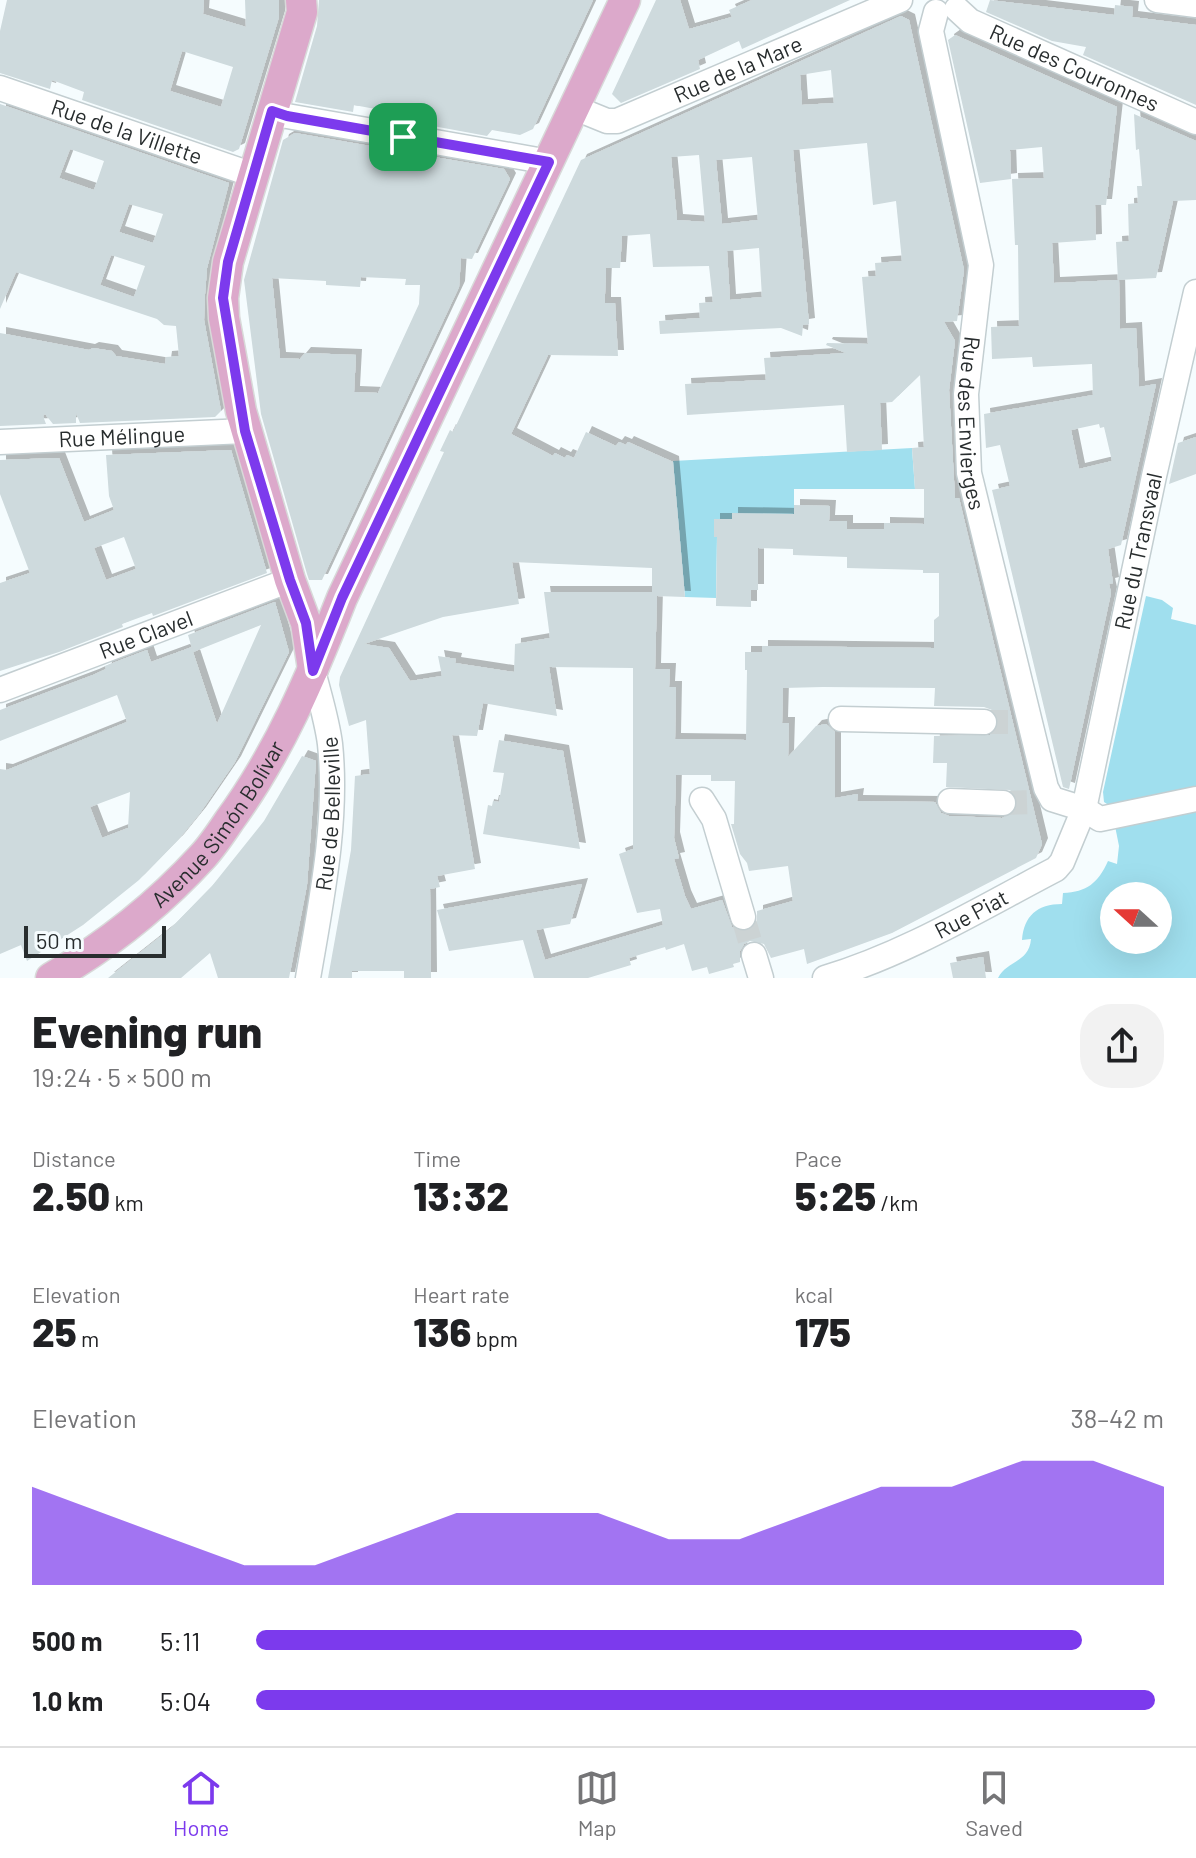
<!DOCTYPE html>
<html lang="en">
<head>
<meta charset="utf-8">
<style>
  body { margin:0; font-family:Barlow,sans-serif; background:#f2f2f2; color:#202124; height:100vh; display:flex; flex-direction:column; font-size:30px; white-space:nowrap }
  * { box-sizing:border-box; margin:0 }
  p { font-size:26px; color:#757577 }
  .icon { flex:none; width:44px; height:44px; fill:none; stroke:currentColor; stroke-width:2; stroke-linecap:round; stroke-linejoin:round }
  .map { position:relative; height:978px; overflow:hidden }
  .panel { display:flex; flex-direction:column; background:#fff; flex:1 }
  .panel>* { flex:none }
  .needle { width:52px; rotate:291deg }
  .controls { position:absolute; left:1100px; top:882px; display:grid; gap:16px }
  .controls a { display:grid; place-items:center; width:72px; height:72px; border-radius:50%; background:#fff; box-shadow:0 8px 32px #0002; font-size:40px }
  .scale { position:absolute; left:24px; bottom:20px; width:142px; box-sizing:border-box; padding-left:8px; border:4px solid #282d2e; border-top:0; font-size:22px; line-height:28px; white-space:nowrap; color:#282d2e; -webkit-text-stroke:6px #f5fcfe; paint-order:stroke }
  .pin { position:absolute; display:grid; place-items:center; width:68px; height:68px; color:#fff; margin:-34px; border-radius:16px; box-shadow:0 4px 12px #0006 }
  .round { display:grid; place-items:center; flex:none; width:84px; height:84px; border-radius:32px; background:#f2f2f2 }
  .overview { display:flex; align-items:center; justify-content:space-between; height:136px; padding:0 32px }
  h1 { font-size:44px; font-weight:800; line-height:60px }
  .stats { display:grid; grid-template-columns:repeat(3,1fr); gap:12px; height:136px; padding:8px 32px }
  .stats div { display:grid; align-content:center }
  .stats b { font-size:40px; font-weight:800 }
  .stats small { font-size:22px; font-weight:400 }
  .stats p { font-size:22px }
  .chart { height:224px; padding:16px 32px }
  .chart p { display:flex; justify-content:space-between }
  .chart svg { width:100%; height:144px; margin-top:8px; fill:#7c3aed; opacity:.7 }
  ul { padding:0 32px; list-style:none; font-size:26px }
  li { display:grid; grid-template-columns:128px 96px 1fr; align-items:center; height:60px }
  li i { height:20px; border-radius:10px; background:#7c3aed }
  .dock { display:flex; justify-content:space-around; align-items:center; height:112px; border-top:2px solid #e0e0e0; background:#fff; font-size:22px; color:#757577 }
  .dock a { display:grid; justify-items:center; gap:4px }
  .dock .current { color:#7c3aed }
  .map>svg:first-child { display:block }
  .green { fill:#a0dfee; fill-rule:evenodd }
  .building { fill:#cedadd; fill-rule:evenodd; filter:url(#shadow) }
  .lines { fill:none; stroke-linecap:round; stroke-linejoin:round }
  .minor-tunnel { stroke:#ccd3d4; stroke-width:24; stroke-dasharray:24 12; stroke-linecap:butt }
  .minor-casing { stroke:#c3ced1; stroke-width:27 }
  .major-casing { stroke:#d8d9d9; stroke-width:33 }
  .minor { stroke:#fff; stroke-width:24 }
  .major { stroke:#dca9cb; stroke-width:30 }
  .route-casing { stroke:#fff; stroke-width:16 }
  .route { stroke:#7c3aed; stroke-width:10 }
  .labels { text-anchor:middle; stroke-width:6; stroke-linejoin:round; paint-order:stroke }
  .street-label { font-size:22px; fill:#282d2e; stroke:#f5fcfe }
</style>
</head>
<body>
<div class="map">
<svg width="1196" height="978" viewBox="0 0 1196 978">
  <defs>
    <filter id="shadow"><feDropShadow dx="6" dy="-6" stdDeviation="0" flood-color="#0004"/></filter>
  </defs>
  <rect width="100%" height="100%" fill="#f5fcfe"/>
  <path class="green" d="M912,448l3,41h-121v25l-62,5 -18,18h3l-1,61 -31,-1 -12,-136z
    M1146,596l16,4 11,8 -2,11 25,6v168l-80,17 -12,-8 -1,-10z
    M1196,807v171h-198c9,-18 31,-15 33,-39l-9,1c2,-24 15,-36 40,-36l1,-11c24,-1 35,-10 45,-32l9,3 2,-18 -4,-20zM1114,896h44v44h-44z"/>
  <path class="building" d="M7,0h197l-1,14 43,13 -1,-27h34v17l-40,132 -6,3 -151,-52 2,-8 -32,-12 -2,9 -50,-16v-42zM182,51l51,16 -12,40 -51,-16z
    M319,0h274l-60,129 -13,6 -28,-5 -5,6 -54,-10 1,-6 -80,-15 -1,7 -58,-10 22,-76z
    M656,0h24l9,29 43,-12 -3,-7 23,-10h98l-108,49 -3,-8 -41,19 2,9 -79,34 -9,-9z
    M990,0l124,15 1,-10 18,2 -1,10 64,8v80l-113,-50 3,-8 -34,-6 -66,-29z
    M901,16l8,4 55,250 -7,51 -13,1 11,19 -6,49 6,108h4l83,346 -6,14 -144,75 -85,31 -3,-15 -33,9 -7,-14 -14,-3 -6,3 -4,7v11l-7,2 1,3 -25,7 -2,-7 -15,4 -8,-27 -18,6 -1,-3 -36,11 2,7 -43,13h-54l-11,-38 -74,11 -12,-41 145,-26 -12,40 -34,6 9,30 118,-35 -3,-16 -23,4 -18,-59 14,-5v-181l-84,-1 8,49 -74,-13 -6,33 -25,-1 23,134 -38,7 3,11 -10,2 1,89h-27v-7h-52v7h-24l23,-128 4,-74 15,-2 -4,-54 -17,6 -10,-41 1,-8 104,-225 -4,-1 10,-21 3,2 128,-272zM831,70l3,33 -32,2 -2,-30zM867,143l6,62 23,-4 6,60 -27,2 1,13 -14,1 6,67 -41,-1 -1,2 20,8 -82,5 2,22 -81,4 2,31 157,-10 3,47 35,-2 -2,-47 12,-1 28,-27 4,72 -12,1 3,41h9v35l-40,-1v6h-37v-8h-18l1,-15 -36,-1v9l-62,-1v6h-18v18h3l-1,69 35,1v-17h7v-42l35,1v6l54,2v11l76,2v3h16v43l-5,4v28l-172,-2v6h-17v18h2l-1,70 -71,-1 1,-52h-7l1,-18h-15l2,-73 28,1 -12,-135 -45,-20 -2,3 -7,-3 -3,4 -30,-14 -12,26 -7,-3 -2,3 -10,-5 -2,3 -42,-22 37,-79 70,1 -3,-53h-10v-9l1,-26h14l2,-32 28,-2 3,33 56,-1 4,36 -14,1 1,15 -41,3 1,13 121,-6 21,8 1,-11 6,-1 -16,-174zM699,155l6,67 -28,-2 -6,-63zM752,157l6,63 -36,4 -6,-64zM759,248l3,49 -32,3 -3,-49zM512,562l140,6v24h-108l6,46 -35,6 -1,28 -59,-9 1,-4 -18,-3 4,20 -32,5 -21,-33 -25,-4 79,-27 76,-13zM823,687l112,1 -1,18 50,1 8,3 7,13 -9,12 -56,1 -1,27h14l-1,24 64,3 7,7 -2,15 -13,6 -53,-2 -8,-3 -6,-11 -78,-1 1,-7 -23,4v-66l-9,-8 -10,2 -28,31 1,-34h-7l1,-35zM676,775h35v6h24l-1,43h-3l9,30 7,9 2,8 39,-5 5,35 -36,10v10l-9,10h-9l-7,-4 -10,-27 -31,9 -6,-13 -11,-37 5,-1 -5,-20z
    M955,35l162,72 -11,98h-11l1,35 -44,3 2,40 64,-3 -2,-38 13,-1 -1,-37 10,-1 -1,-17h5l-3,-37 -3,1 -2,-36 62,27v59l-23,1 -17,77 -37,2 1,49 16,-1 3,59 17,-3 -35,161 -13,4 5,34 -4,1 2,9 -42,196 -6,-2 -71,-297 18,-4 -10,-41 -14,3 -2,-34 109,-19 -1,-31 -59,3 -1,-10 -40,2 -1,-32 28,-1 -1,-81h-3l-3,-66 32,-1 -2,-31 -32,3 1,29 -31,4 -32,-143zM1099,424l1,4 4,-1 8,34 -33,8 -8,-39z
    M0,104l229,79 -22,85 -2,26 -1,26 17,91 -6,6 -135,6 -4,-10v10l-23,1 -8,-10 -2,2 3,8 -46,2v-93l89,17 4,-2 19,3 4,5 49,8 1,-7 13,-1 -3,-30 -12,-1 -7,-6 -141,-47 -16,37zM70,149l34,12 -10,29 -35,-12zM129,204l34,10 -10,29 -34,-11zM111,255l34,11 -11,31 -34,-12z
    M295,133l209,36 6,10 -38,80 -11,-1 -2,29 -137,293h-13l-2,-6 -46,-160 -17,-134 39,-140zM361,277l45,2 -1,6h15l-1,19 -41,89 -24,-1 2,-37 -51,-2 -5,6 -20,-1 -8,-80 54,3v4l34,2z
    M1196,437v37l-27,10 9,-41z
    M231,450l36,123 -114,43 -1,-3 -30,11 1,3 -64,25 -59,19v-88l30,-10 -30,-79v-34l59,-2 25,64 30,-12 -5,-14 -3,-41zM124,537l12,32 -30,11 -12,-32z
    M275,602l14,50 -54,110 -35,51 -22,27 -39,40 -56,45 -56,36 -6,-16 -21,9v-185l7,1 120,-48 -10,-27 -117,46v-31l93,-35 13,-6 -1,-3 42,-16 4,12 41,-15 1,5 -5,-17zM261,625l-44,99 -24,-72zM130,792l-2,36 -26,10 -12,-31z
    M499,740l64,11 17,98 -97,-15 5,-29 4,1 1,-5 6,1 5,-29 -11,-1z
    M302,756l14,5 -9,124 -18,93h-71l-8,-25 -29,25h-73l62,-49 42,-43 52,-65z
    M983,957l3,21h-33l-3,-15z"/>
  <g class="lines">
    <path class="minor-tunnel" d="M984,722h29
      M1003,803l29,-1
      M743,917l11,38"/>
    <g class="minor-casing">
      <g id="minor">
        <path d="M1157,0l39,5"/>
        <path id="s1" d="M957,9l13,12 226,101"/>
        <path id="s2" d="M936,12l-5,19 50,234 -15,129 3,79 77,315 6,11 32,10 16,10 96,-20"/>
        <path id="s3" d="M0,88l253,87"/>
        <path id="s4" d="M575,108l32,13h10l283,-121"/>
        <path d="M272,111l15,5 262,46"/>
        <path id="s5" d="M0,442l245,-11"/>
        <path id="s6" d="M0,690l290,-110"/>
        <path d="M841,719l143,3"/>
        <path d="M702,800l12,19 29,98"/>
        <path d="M950,801l53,2"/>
        <path d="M754,955l7,23"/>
        <path id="s7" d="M308,978c13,-76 30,-157 22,-234 -3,-24 -11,-49 -17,-73"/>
        <path id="s8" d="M825,978c81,-24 156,-70 231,-109l6,-7 22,-53 70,-333 42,-184"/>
      </g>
    </g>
    <g class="major-casing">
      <g id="major">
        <path d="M301,0l1,12 -74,250 -5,36 1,20 17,93 49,169 16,43 7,46"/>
        <path id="s9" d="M51,978c57,-33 108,-74 152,-122 10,-11 18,-23 26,-35 50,-68 82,-144 113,-223l283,-598"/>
      </g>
    </g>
    <use href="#minor" class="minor"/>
    <use href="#major" class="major"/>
  </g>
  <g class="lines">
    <g class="route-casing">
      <path id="route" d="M272,111l15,5 262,46 -207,436 -29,73 -7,-48 -16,-43 -45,-149 -22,-133 5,-36z"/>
    </g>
    <use href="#route" class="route"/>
  </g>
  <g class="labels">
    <g class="street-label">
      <text dy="8" stroke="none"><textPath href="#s1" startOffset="132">Rue des Couronnes</textPath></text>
      <text dy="8" stroke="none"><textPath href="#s4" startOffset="176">Rue de la Mare</textPath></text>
      <text dy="8" stroke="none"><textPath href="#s3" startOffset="134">Rue de la Villette</textPath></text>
      <text dy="8" stroke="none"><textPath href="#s2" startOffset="418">Rue des Envierges</textPath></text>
      <text dy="8" stroke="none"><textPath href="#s5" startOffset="122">Rue Mélingue</textPath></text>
      <text dy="8" stroke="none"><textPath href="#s8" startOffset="586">Rue du Transvaal</textPath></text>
      <text dy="8" stroke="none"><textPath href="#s6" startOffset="156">Rue Clavel</textPath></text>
      <text dy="8" stroke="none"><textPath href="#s7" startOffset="166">Rue de Belleville</textPath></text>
      <text dy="8" stroke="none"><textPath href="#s9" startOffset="230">Avenue Simón Bolívar</textPath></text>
      <text dy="8" stroke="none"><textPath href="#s8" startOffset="160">Rue Piat</textPath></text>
    </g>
  </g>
</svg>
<div class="controls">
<a><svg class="needle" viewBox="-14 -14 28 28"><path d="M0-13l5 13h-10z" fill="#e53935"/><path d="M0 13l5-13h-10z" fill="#757577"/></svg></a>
</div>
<div class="scale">50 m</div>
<div class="pin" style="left:403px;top:137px;background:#1e9e55"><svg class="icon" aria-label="arrive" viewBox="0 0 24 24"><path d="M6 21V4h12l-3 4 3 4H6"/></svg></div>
</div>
<section class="panel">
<div class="overview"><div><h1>Evening run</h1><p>19:24 · 5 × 500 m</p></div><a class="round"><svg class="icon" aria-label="share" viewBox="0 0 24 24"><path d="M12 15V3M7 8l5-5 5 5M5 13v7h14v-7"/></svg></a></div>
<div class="stats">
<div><p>Distance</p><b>2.50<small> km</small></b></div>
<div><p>Time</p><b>13:32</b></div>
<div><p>Pace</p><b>5:25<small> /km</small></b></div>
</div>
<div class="stats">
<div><p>Elevation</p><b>25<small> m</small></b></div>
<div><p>Heart rate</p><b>136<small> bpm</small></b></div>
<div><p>kcal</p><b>175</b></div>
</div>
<div class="chart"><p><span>Elevation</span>38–42 m</p>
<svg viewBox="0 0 160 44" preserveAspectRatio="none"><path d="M0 44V14L10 22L20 30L30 38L40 38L50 30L60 22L70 22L80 22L90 30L100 30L110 22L120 14L130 14L140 6L150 6L160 14V44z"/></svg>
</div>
<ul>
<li><b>500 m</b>5:11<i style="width:91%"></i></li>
<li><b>1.0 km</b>5:04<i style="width:99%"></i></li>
</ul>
</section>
<nav class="dock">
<a class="current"><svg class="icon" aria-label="home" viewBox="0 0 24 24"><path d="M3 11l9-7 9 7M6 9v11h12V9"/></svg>Home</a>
<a><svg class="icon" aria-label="map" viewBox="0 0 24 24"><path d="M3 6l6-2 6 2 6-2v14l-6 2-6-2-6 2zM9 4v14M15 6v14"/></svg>Map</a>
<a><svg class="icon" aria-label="saved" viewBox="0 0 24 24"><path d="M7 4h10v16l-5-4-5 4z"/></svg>Saved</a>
</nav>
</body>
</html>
